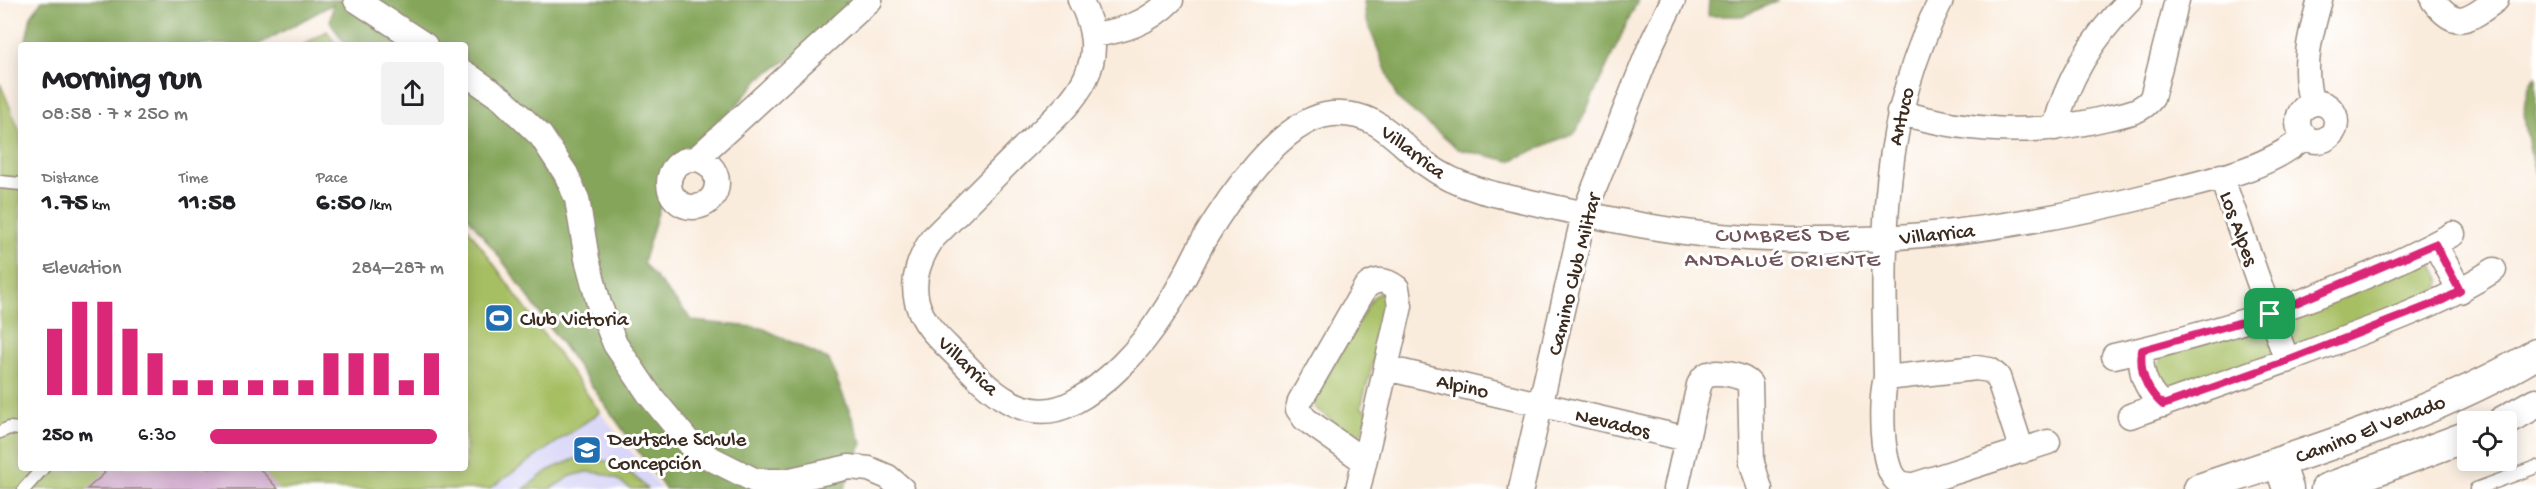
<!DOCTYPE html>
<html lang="en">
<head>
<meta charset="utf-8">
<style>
  body { margin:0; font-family:"Gochi Hand",sans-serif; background:#f2f2f2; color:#202124; height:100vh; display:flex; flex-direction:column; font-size:22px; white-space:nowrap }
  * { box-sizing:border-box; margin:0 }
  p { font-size:20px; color:#757577 }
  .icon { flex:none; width:33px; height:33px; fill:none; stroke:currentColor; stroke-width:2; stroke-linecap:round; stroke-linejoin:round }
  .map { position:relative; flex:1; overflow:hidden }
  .panel { position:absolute; left:18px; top:42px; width:450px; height:429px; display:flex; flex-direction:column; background:#fff; border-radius:6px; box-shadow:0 3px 15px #0003 }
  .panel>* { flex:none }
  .fabs { position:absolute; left:2457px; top:411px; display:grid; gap:12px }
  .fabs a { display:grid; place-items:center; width:60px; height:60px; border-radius:6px; background:#fff; box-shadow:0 3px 15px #0003; font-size:30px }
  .pin { position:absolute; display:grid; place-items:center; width:51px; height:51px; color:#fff; margin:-26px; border-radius:12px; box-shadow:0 3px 9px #0006 }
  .round { display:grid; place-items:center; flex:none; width:63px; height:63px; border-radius:6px; background:#f2f2f2 }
  .headline { display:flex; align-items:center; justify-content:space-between; height:102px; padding:0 24px }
  h1 { font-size:33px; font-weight:700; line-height:45px }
  .figures { display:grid; grid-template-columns:repeat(3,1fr); gap:9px; height:102px; padding:6px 24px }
  .figures div { display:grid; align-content:center }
  .figures b { font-size:26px; font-weight:700 }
  .figures small { font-size:16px; font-weight:400 }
  .figures p { font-size:16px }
  .chart { height:168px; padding:12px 24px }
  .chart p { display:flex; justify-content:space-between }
  .chart svg { width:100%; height:108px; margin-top:6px; stroke:#db2777; stroke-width:6 }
  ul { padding:0 24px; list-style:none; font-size:20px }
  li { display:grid; grid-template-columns:96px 72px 1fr; align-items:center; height:45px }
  li i { height:15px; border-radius:8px; background:#db2777 }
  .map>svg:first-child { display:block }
  .built { fill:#d9d7f7 }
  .green { fill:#a7bf64; stroke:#717441; stroke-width:1.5 }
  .forest { fill:#85a65a; stroke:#60683c; stroke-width:1.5 }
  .building { fill:#d0a6cc }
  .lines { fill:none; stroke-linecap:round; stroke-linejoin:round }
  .service-casing { stroke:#9a8b7e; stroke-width:15 }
  .minor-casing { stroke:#9a8b7e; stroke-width:27 }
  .tertiary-casing { stroke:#9a8b7e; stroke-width:33 }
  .service { stroke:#fff; stroke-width:12 }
  .minor { stroke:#fff; stroke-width:24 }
  .tertiary { stroke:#fff; stroke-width:30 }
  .route-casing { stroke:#fff; stroke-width:12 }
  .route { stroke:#db2777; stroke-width:8 }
  .labels { text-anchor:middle; stroke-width:6; stroke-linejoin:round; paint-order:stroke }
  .street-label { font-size:21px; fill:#3b2a1e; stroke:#fff }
  .poi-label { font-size:21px; fill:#3b2a1e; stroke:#fff; text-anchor:start }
  .neighbourhood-label { font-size:22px; letter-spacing:1.5px; fill:#6f555b; stroke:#fff }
</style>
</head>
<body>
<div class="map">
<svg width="2536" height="489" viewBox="0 0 2536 489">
  <rect width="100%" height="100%" fill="#fff"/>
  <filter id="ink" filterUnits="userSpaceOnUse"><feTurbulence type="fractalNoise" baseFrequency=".0167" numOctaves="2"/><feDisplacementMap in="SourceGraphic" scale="12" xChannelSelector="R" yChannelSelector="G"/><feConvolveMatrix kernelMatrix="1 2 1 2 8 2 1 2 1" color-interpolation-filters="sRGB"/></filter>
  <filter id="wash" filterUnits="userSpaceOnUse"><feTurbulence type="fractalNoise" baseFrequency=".008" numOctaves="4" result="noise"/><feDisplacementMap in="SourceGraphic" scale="24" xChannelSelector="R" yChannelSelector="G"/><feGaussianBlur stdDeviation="1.35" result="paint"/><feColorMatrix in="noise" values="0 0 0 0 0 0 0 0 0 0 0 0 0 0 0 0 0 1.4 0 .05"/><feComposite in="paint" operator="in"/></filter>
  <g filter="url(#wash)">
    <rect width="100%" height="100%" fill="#faecdd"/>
    <path class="built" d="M600,412l61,77h-172z"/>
    <path class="green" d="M327,31l9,14h-33z
      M0,83l21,51v334h444v-244l135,188 -111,77h-489z
      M2426,263l8,3 7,15 -2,7 -8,6 -257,98c-19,-12 -25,-20 -8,-39l250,-89z
      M1381,292l7,4 2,31 -8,1 -21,79 8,5 -9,23 -7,2 -39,-30 -1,-7 60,-103z
      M577,458c31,-1 50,8 70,31h-16l-16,-11 -14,-5 -15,-1 -15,4 -21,13h-26l25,-19z"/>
    <path class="forest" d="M42,0h839l-120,77 -95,109 -23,77 50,58 69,7 67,32 33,83 -18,46h-179l-158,-222 -42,-54v-168h-119l-16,-23 3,-18 -75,41h-233l6,-29z
      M1364,0h274l-62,132 -66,29 -52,-12 -61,-51 -31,-79z
      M1709,0h70l-36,16h-35z
      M2536,76v99c-6,-30 -23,-73 0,-99z"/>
    <g id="blocks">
      <path class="building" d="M101,468h158l19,21h-191l18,-16z"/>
    </g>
  </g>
  <g filter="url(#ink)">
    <use href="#blocks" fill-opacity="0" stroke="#9a8b7e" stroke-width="1.5"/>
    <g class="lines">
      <g class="service-casing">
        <path id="service" d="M0,182l21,2
          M0,432l9,-4 12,1
          M24,489l19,-21
          M2476,489l60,-22"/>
      </g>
      <g class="minor-casing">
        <path id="minor" d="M356,0l69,45
          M1080,0c39,73 -17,109 -63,154 -28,28 -57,57 -85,85 -12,19 -21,40 -15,63 6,23 24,38 40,54 30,32 67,72 115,47 36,-19 68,-54 90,-88 16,-23 28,-49 41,-74 24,-41 79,-123 129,-127 45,-3 62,25 94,50 16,12 33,20 53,26 24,7 49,11 74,17 55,12 110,24 167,29 146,13 294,-6 436,-42 47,-12 113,-24 149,-58
          M1941,0c-63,124 -58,243 -55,378 -6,20 -6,87 10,102 5,5 12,5 18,5l134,-43
          M2433,0c23,32 36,20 63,0
          M1092,35c32,-4 56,-12 79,-35
          M465,73l37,26 39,37 25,38 11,25 10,60 12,45 16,40 34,50 47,57 60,30h30l63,-14 20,2 19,8 14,12
          M2298 122a19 19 0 1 1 38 0a19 19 0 1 1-38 0Z
          M2312,104c-11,-36 -2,-69 8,-104
          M1899,112c70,21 137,24 208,6 17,-4 34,-5 45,-20l25,-98
          M2055,128c12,-50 39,-92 75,-128
          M696,159l174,-159
          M669 183a24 24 0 1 1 48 0a24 24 0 1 1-48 0Z
          M2221,176l66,185
          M2435,244l25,47
          M2142,350c-3,22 4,40 21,55
          M2114,356c116,-26 234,-65 339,-122
          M1386,368l301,71
          M1886,378l90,-10 14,2 8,7 24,74
          M2130,416c73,-26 147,-51 219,-79 51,-19 100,-38 145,-67
          M1358,489l42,-183 -3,-18c-11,-9 -22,-10 -32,0l-65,113 -2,8 7,10 59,42
          M1521,489l63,-275 67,-169 22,-45
          M1676,489l23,-104c2,-5 4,-9 9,-11 11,-3 35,1 42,10l2,79 8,26"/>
      </g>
      <g class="tertiary-casing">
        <path id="tertiary" d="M2502,422l34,-19
          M2279,462l9,27
          M2199,489c111,-38 236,-74 337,-135
          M2326,489l142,-53"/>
      </g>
      <use href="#service" class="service"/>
      <use href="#minor" class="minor"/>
      <use href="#tertiary" class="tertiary"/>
    </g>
  </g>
  <g class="lines" filter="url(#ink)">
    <g class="route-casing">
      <path id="route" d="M2435,244l25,47 -17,9 -156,61 -124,44c-17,-15 -24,-33 -21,-55l128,-36z"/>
    </g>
    <use href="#route" class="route"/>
  </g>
  <defs>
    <g id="stadium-square" transform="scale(1.5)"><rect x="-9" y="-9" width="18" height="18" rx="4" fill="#1f6fb2" stroke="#fff"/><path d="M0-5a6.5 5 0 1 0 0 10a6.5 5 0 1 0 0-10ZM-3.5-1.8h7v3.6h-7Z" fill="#fff"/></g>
    <g id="school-square" transform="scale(1.5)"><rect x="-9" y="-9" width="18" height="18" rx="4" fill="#1f6fb2" stroke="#fff"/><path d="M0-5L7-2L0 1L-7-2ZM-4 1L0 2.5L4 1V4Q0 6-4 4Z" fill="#fff"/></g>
  </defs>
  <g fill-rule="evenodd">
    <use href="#stadium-square" x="499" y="318"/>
    <use href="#school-square" x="587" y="450"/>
  </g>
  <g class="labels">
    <g class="street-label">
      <text transform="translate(1900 116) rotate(-77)" y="7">Antuco</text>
      <text transform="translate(1414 151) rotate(37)" y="7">Villarrica</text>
      <text transform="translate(2240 228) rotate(70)" y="7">Los Alpes</text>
      <text transform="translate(1937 233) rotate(-6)" y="7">Villarrica</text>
      <text transform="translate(1573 274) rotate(-76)" y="7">Camino Club Militar</text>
      <text transform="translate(969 365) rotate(44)" y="7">Villarrica</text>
      <text transform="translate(1463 385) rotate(13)" y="7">Alpino</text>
      <text transform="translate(1613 422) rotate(13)" y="7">Nevados</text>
      <text transform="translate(2370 428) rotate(-21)" y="7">Camino El Venado</text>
    </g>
    <g class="poi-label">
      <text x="520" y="325">Club Victoria</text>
      <text x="608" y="445">Deutsche Schule<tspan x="608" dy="24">Concepción</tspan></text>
    </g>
    <g class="neighbourhood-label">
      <text x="1783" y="241">CUMBRES DE<tspan x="1783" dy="25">ANDALUÉ ORIENTE</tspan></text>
    </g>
  </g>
</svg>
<div class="fabs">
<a><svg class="icon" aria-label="locate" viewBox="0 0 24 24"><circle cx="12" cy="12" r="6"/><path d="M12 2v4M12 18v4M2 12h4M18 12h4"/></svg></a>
</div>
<div class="pin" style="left:2270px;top:314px;background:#1e9e55"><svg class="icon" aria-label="arrive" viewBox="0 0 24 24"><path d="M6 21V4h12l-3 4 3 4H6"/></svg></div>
<section class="panel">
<div class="headline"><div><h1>Morning run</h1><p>08:58 · 7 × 250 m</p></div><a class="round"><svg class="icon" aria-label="share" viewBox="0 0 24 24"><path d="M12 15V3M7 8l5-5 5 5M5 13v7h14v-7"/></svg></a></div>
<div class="figures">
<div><p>Distance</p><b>1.75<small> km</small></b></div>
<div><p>Time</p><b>11:58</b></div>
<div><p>Pace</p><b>6:50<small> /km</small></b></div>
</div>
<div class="chart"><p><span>Elevation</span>284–287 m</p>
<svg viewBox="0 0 160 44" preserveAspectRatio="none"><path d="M5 44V17M15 44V6M25 44V6M35 44V17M45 44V27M55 44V38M65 44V38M75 44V38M85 44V38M95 44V38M105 44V38M115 44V27M125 44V27M135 44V27M145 44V38M155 44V27"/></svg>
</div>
<ul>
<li><b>250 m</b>6:30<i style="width:97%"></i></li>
</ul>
</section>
</div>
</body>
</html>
